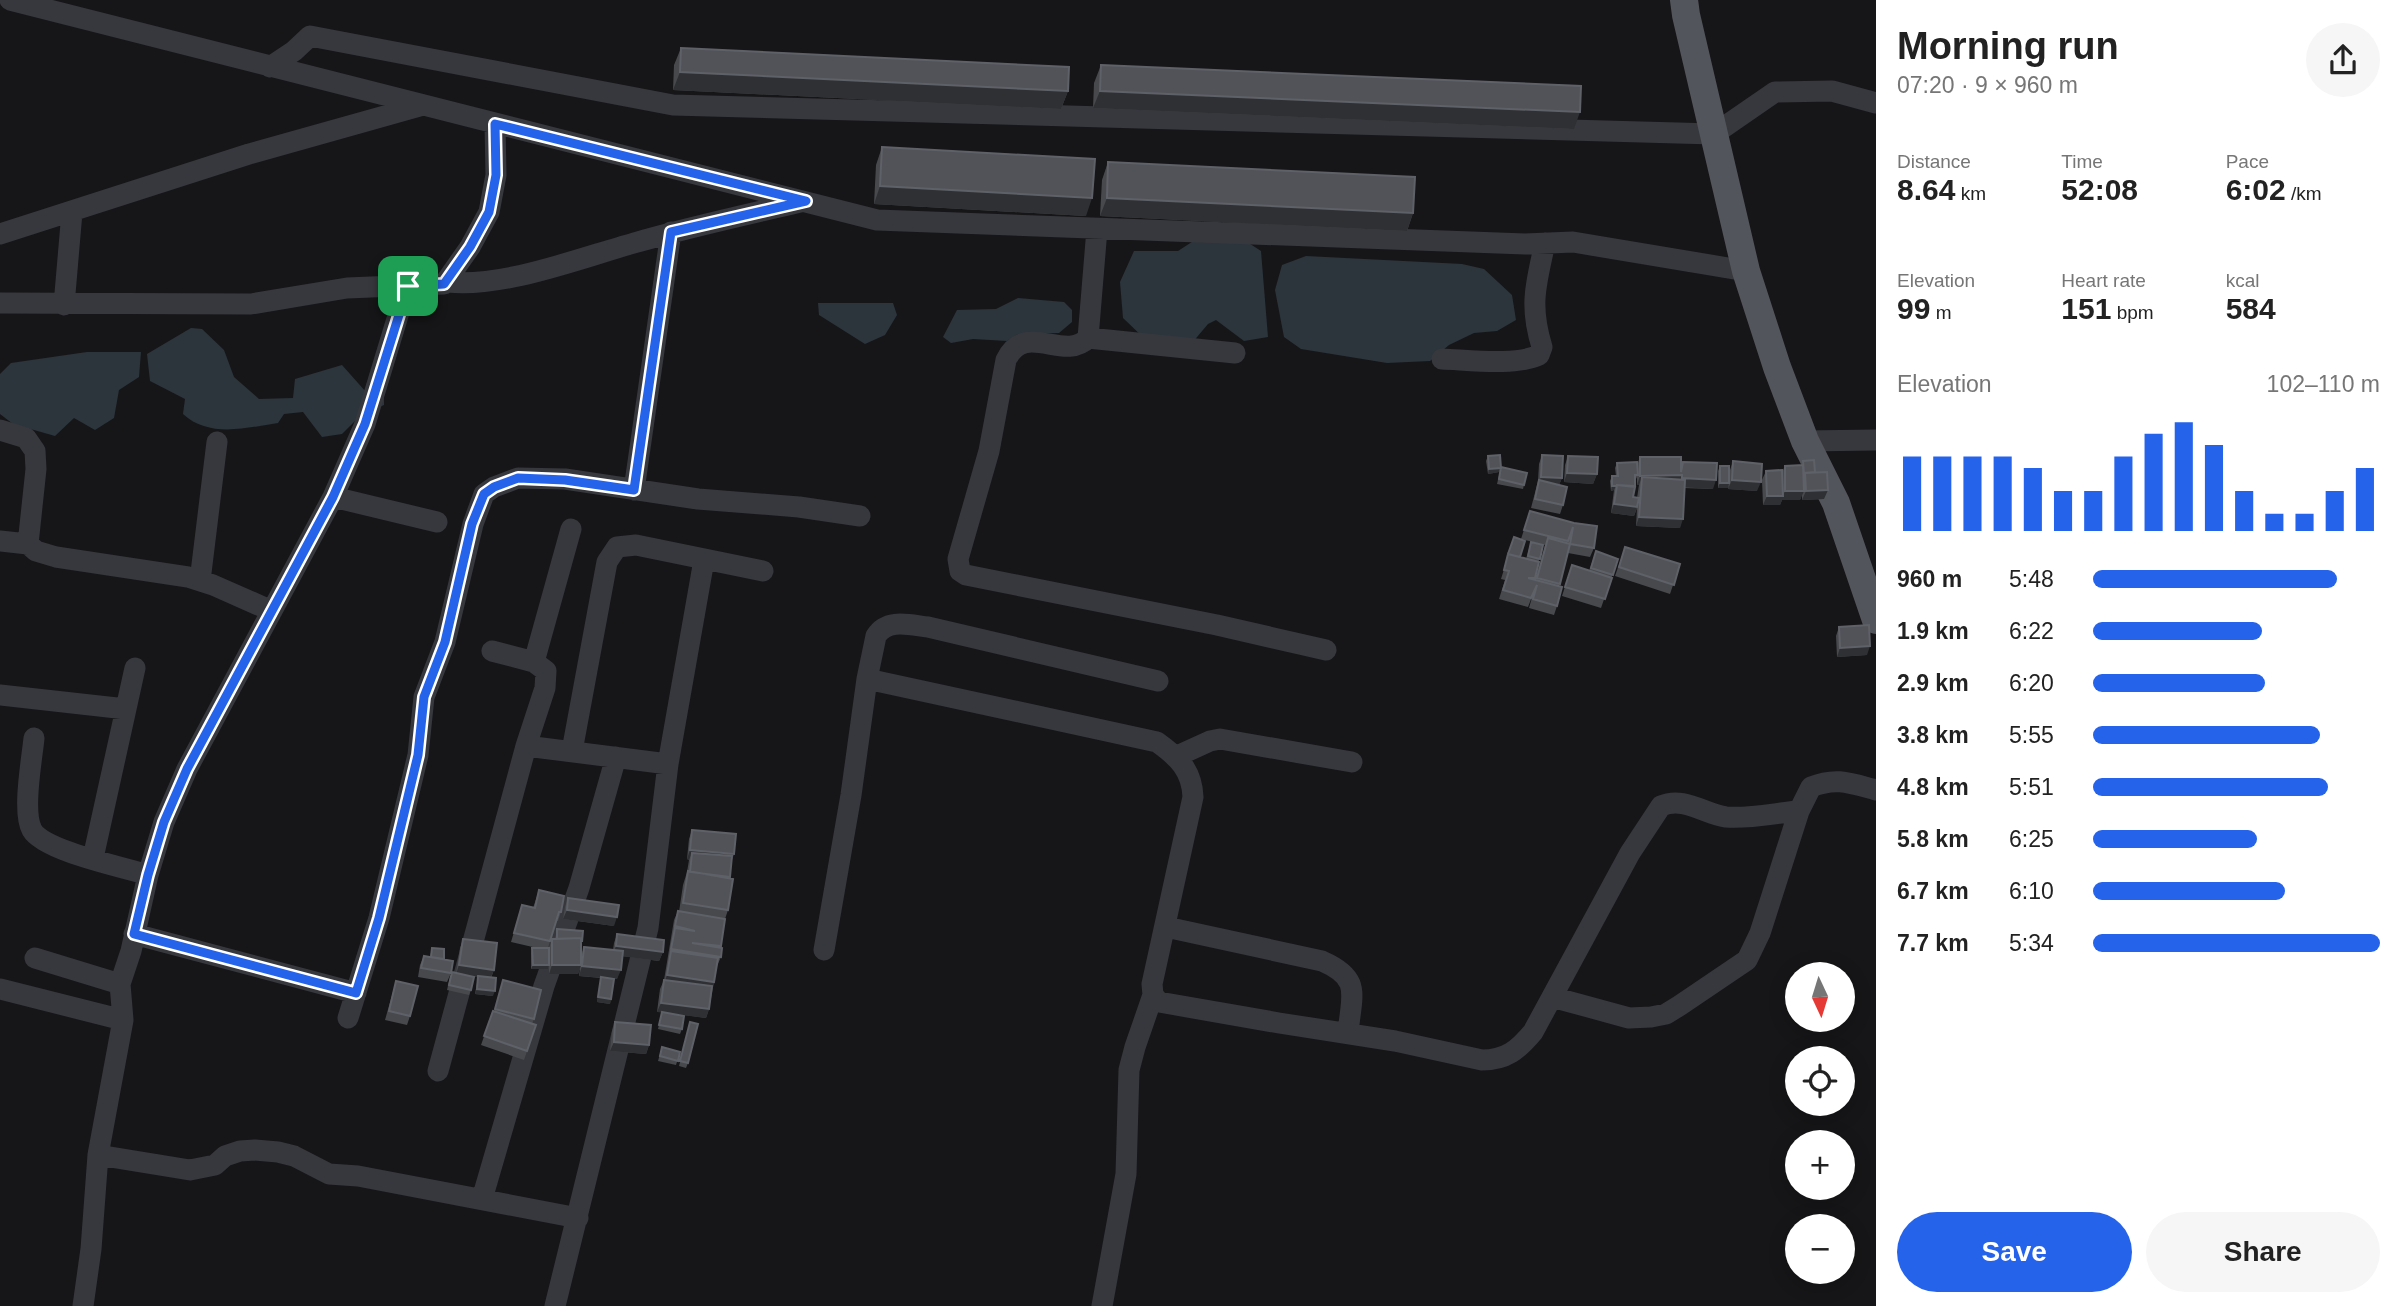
<!DOCTYPE html>
<html lang="en">
<head>
<meta charset="utf-8">
<style>
  body { margin:0; font-family:Arial,sans-serif; background:#f6f6f6; color:#222; height:100vh; display:flex; flex-direction:column; font-size:26px; white-space:nowrap }
  * { box-sizing:border-box; margin:0 }
  p { font-size:23px; color:#767676 }
  .icon { flex:none; width:38px; height:38px; fill:none; stroke:currentColor; stroke-width:2; stroke-linecap:round; stroke-linejoin:round }
  .map { position:relative; flex:1; overflow:hidden }
  .sheet { display:flex; flex-direction:column; background:#fff; width:525px }
  .sheet>* { flex:none }
  .needle { width:46px; rotate:176deg }
  .buttons { position:absolute; left:1785px; top:962px; display:grid; gap:14px }
  .buttons a { display:grid; place-items:center; width:70px; height:70px; border-radius:50%; background:#fff; box-shadow:0 4px 18px #0003; font-size:35px }
  .pin { position:absolute; display:grid; place-items:center; width:60px; height:60px; color:#fff; margin:-30px; border-radius:14px; box-shadow:0 4px 10px #0006 }
  .round { display:grid; place-items:center; flex:none; width:74px; height:74px; border-radius:37px; background:#f6f6f6 }
  .head { display:flex; align-items:center; justify-content:space-between; height:119px; padding:0 21px }
  h1 { font-size:38px; font-weight:600; line-height:52px }
  .stats { display:grid; grid-template-columns:repeat(3,1fr); gap:10px; height:119px; padding:7px 21px }
  .stats div { display:grid; align-content:center }
  .stats b { font-size:30px; font-weight:600 }
  .stats small { font-size:19px; font-weight:400 }
  .stats p { font-size:19px }
  .chart { height:196px; padding:14px 21px }
  .chart p { display:flex; justify-content:space-between }
  .chart svg { width:100%; height:126px; margin-top:7px; stroke:#2563eb; stroke-width:6 }
  .action { display:flex; gap:14px; margin-top:auto; padding:14px 21px }
  .action a { flex:1; height:80px; border-radius:42px; background:#2563eb; color:#fff; font-size:28px; font-weight:600; line-height:80px; text-align:center }
  .action a+a { background:#f6f6f6; color:#222 }
  ul { padding:0 21px; list-style:none; font-size:23px }
  li { display:grid; grid-template-columns:112px 84px 1fr; align-items:center; height:52px }
  li i { height:18px; border-radius:9px; background:#2563eb }
  main { display:flex; flex:1; min-height:0 }
  .map>svg:first-child { display:block }
  .water { fill:#2c353c }
  .lines { fill:none; stroke-linecap:round; stroke-linejoin:round }
  .minor { stroke:#37383d; stroke-width:21 }
  .major { stroke:#53555c; stroke-width:28 }
  .wall { fill:#47494d; fill-rule:evenodd }
  .shaded-wall { fill:#2f3033 }
  .building { fill:#525359; stroke:#5f6168; stroke-width:2 }
  .route-casing { stroke:#fff; stroke-width:14 }
  .route { stroke:#2563eb; stroke-width:9 }
</style>
</head>
<body>
<main>
<div class="map">
<svg width="1876" height="1306" viewBox="0 0 1876 1306">
  <rect width="100%" height="100%" fill="#161618"/>
  <path class="water" d="M1198,238h43l20,13 7,86 -24,4 -28,-21 -8,4 -16,19 -46,-3 -23,-22 -3,-36 14,-31h44z
    M1306,256l156,8 22,5 28,26 4,25 -19,11 -23,2 -25,12 -19,16 -43,2 -86,-14 -17,-12 -9,-47 7,-25z
    M1018,298l46,4 8,8v12l-13,11 -41,1 -11,7 -34,-2 -22,4 -8,-6 14,-27 39,-1z
    M818,303h75l4,12 -12,20 -20,9 -46,-29z
    M191,328l11,1 22,21 10,27 25,22 34,-1 2,-19 47,-14 24,27 18,2v11l-23,10 -19,19 -20,3 -19,-25 -19,2 -6,9c-33,5 -69,15 -95,-9l2,-15 -35,-18 -3,-27z
    M87,352h54l-2,25 -20,13 -5,28 -19,12 -21,-12 -19,18 -42,-12 -13,-10v-40l11,-11z"/>
  <g class="lines">
    <path class="minor" d="M10,0l867,220 648,24 48,-2 173,29
      M270,67l24,-16 16,-15 363,69 1041,29 61,-42 57,-1 44,12
      M1097,229l-9,109c-24,25 -63,-18 -82,22l-17,91 -31,108 2,12 6,4 251,50 109,25
      M0,234l249,-80 171,-48
      M448,282c55,6 132,-24 186,-39 55,-16 111,-28 166,-41
      M0,303l251,1 96,-16 97,-4 26,-37 19,-35 7,-37 -1,-51
      M64,305l8,-93
      M1088,338l147,15
      M1442,359c27,1 74,7 97,-4l3,-8c-13,-42 -6,-63 3,-104
      M0,430l26,8 9,13 1,18 -8,75 8,7 20,6 132,20 25,8 59,26
      M1805,441l71,-1
      M634,490l37,-258
      M333,497l104,25
      M0,541l28,3
      M200,581l17,-139
      M534,662l37,-133
      M867,679l290,63c21,15 35,28 36,55l-41,187 1,11 6,7 120,21 116,18 87,19c24,0 36,-10 51,-28l97,-179 31,-47c23,-10 43,8 65,11 24,2 49,-4 73,-6
      M0,695l126,14
      M34,738c-2,21 -12,74 -2,92 12,21 91,37 116,45
      M526,746l142,18
      M572,751l35,-189 10,-15 19,-2 127,26
      M1177,756l33,-15 10,-2 132,23
      M93,858l42,-190
      M1166,927l156,34c41,18 29,34 26,73
      M134,934l222,59
      M824,950l27,-155 16,-116 9,-43c11,-18 34,-11 52,-9l230,54
      M35,958l85,26
      M0,989l123,31
      M1552,997l77,21 22,-1 15,-3 13,-8 68,-46 13,-27 39,-122 12,-24c25,-10 39,-4 65,3
      M348,1018l31,-100 39,-163 6,-58 21,-55 28,-118 11,-30 10,-7 24,-9 47,1 133,20 101,8 61,9
      M438,1071l88,-325 19,-58 1,-17 -12,-9 -42,-11
      M98,1155l92,15 25,-5 10,-9 15,-5 15,-1 23,2 16,4 35,18 29,2 220,42
      M482,1199l62,-213 35,-98 37,-131
      M83,1306l8,-57 7,-94 25,-135 -3,-36 11,-33 17,-76 16,-53 23,-53 146,-272 32,-73 42,-138
      M555,1306l93,-378 20,-164 36,-204
      M1102,1306l24,-132 3,-104 6,-23 18,-52"/>
    <path class="major" d="M1684,0l2,15 60,256 31,96 28,74 31,62 40,117"/>
  </g>
  <path class="wall" d="M681,48l387,43 -7,18 -388,-19 1,-25z
    M1101,65l473,64 -481,-21 1,-25z
    M882,147l204,69 -212,-12 2,-39z
    M1108,162l305,51 -6,18 -307,-15 2,-36z
    M1542,455l20,23 -3,7 4,20 -3,9 -29,-6 7,-27 1,-17z
    M1488,456l13,12 -2,4 -11,2 -2,-13z
    M1568,456l29,18 -4,10 -29,-2 1,-17z
    M1640,457l41,10 2,-5 30,27 -29,-1 -4,40 -44,-2 1,-18 -3,8 -23,-3 3,-23 -3,1 -1,-10 2,-5h4l-1,-8 2,-5 20,2zM1637,477v8h2l-2,13 -4,-1 2,-18h1z
    M1733,461l24,30 -29,-2 1,-4 -1,3h-10v-17l2,-5 10,4z
    M1803,461l12,11 9,27 -22,1v-6l-2,6h-18l-2,5h-17l-1,-25 4,-9 16,1 3,-6 16,-1z
    M1501,467l23,18 -1,4 -26,-5z
    M1530,511l44,12 20,25 -4,9 -22,-4 -9,34 -2,19 -3,9 -25,-7 4,-14 -5,13 -29,-8 6,-19 -4,-1 13,-42 6,20 6,2 5,-17 12,3 -9,34 2,1 9,-35 -24,-6z
    M1625,547l55,17 -10,30 -55,-18z
    M1596,551l22,8 -17,49 -39,-12 10,-31 17,6z
    M1839,627l28,28 -30,2 -1,-21z
    M692,830l42,24 -3,8 -3,48 -3,9 -5,28 1,10 -4,9 -8,43 -3,9 -36,-5 12,16 -2,5 -22,-5 4,-17h-5l3,-23 4,-9 10,-60 4,-9 1,1 4,-27 4,-13 2,-12 -2,-1 2,-20z
    M539,890l22,22 -3,9h-2l-8,27h1l3,-9h3l2,-10 24,15v12l3,-9 29,3 1,-7 3,-9 46,18 -4,9 -37,-5 -5,23h-3l-4,25 -13,-2 4,-24 -22,-2 1,-8 -2,6h-29v-8l-1,3h-17v-16l1,-5h5l-26,-6 11,-37 11,3z
    M568,898l46,28 -51,-7 2,-12z
    M463,939l31,31 -3,8 2,18 -18,-2 3,-17 -7,-1v14l-2,5 -22,-5 3,-13 6,-4 4,-25z
    M432,948l12,11 7,14 -4,9 -29,-5 2,-12 4,-9 6,1z
    M503,980l31,39 -2,5 4,1 -12,35 -43,-15 12,-34 1,1z
    M396,981l14,35 -3,9 -22,-5z
    M615,1022l34,23 -3,9 -36,-3 2,-20z
    M689,1027l-1,36 -2,5 -7,-2z
    M662,1047l18,5 -4,13 -18,-4z"/>
  <path class="shaded-wall" d="M680,72l388,19 -7,18 -388,-19z
    M1100,91l480,21 -6,17 -481,-21z
    M880,186l212,12 -6,18 -212,-12z
    M1107,198l306,15 -6,18 -307,-15z
    M1501,468l-2,4 -11,2 1,-5z
    M1567,473l30,1 -4,10 -29,-2z
    M1682,475l-3,9 -37,-7 -3,8h-2l3,-9z
    M1541,477l21,1 -4,9 -20,-1z
    M1682,478l34,2 -3,9 -34,-2z
    M1732,480l29,2 -4,9 -29,-2z
    M1720,483h9l-1,5h-10z
    M1612,486h4l-2,4 -3,1z
    M1828,490l-4,9 -22,1 4,-9z
    M1785,491h19l-4,9h-18l-2,5h-17l4,-9h16z
    M1614,504l23,3 -3,9 -23,-3z
    M1639,517l44,2 -3,9 -44,-2z
    M1870,646l-3,9 -30,2 3,-9z
    M690,850l44,4 -3,9 -39,-10 -3,7 -2,-1z
    M567,910l50,7 -3,9 -51,-7z
    M616,946l47,6 -4,9 -46,-6z
    M459,965l35,5 -4,9 -34,-5z
    M533,965h16l-1,4h-17z
    M552,965h29l-3,9h-29z
    M582,966l39,4 -4,9 -38,-3z
    M667,975l47,7 -3,9 -47,-7z
    M477,989l18,2 -2,5 -18,-2z
    M598,997l13,2 -1,5 -13,-2z
    M661,1003l48,6 -3,9 -49,-6z
    M614,1042l35,3 -3,9 -36,-3z"/>
  <path class="building" d="M681,48l388,19 -1,24 -388,-19z
    M1101,65l480,21 -1,26 -480,-21z
    M882,147l213,12 -3,39 -212,-12z
    M1108,162l307,15 -2,36 -306,-15z
    M1500,455l1,13 -12,1 -1,-13z
    M1542,455l21,1 -1,22 -21,-1z
    M1568,456l30,1 -1,17 -30,-1z
    M1640,457h41v15l2,-10 34,1 -1,17 -34,-2v-3l-42,1z
    M1814,460l1,12 -10,1v1h-1l-1,-13z
    M1733,461l29,3 -1,18 -29,-2z
    M1637,462l1,13h-3v11l-18,-1 -1,1h-4v-10h6l-1,-13z
    M1803,465l1,26h-19v-25z
    M1720,466h9v17h-9z
    M1501,467l26,6 -3,12 -25,-6z
    M1782,470l1,26h-16l-1,-25z
    M1827,472l1,18 -22,1 -1,-18z
    M1642,477l43,3 -2,39 -44,-2z
    M1539,480l28,7 -4,18 -28,-6z
    M1617,485l18,2 -2,10 6,1 -2,9 -23,-3z
    M1530,511l44,12 23,3 -3,22 -24,-4 -10,40 -23,-6 11,-40 22,6 3,-17 -5,14 -44,-11z
    M1514,537l11,4 -5,16 -12,-3z
    M1531,542l12,3 -3,14 -12,-3z
    M1625,547l55,17 -6,21 -55,-18z
    M1596,551l22,8 -5,16 -22,-7z
    M1508,554l31,8 -4,16h-7l34,9 -5,19 -24,-7 4,-14 -6,13 -28,-8 6,-19 -5,-1z
    M1572,565l40,13 -7,21 -40,-12z
    M1869,625l1,21 -30,2 -1,-21z
    M692,830l44,4 -2,20 -44,-4z
    M692,853l40,3 -2,21 -40,-5z
    M688,871l45,8 -5,31 -45,-7z
    M539,890l25,6 -3,16h-2l-9,29 -36,-8 8,-28 13,3z
    M568,898l51,7 -2,12 -50,-7z
    M678,911l47,8 -4,27 -29,-3 30,5 -1,9 -50,-8 4,-21 20,3 -20,-5z
    M557,929l26,2 -1,11 -1,-4 -24,1z
    M617,934l47,6 -1,12 -47,-6z
    M581,938v27h-29v-26z
    M463,939l34,4 -3,27 -35,-5z
    M584,947l39,4 -2,19 -39,-4z
    M432,948l12,1v10l-13,-2z
    M532,948h17v17h-16z
    M671,951l47,7 -4,24 -47,-7z
    M424,956l29,5 -2,12 -30,-5z
    M452,972l22,5 -3,13 -22,-5z
    M478,976l18,2 -1,13 -18,-2z
    M601,977l13,2 -3,20 -13,-2z
    M503,980l38,10 -7,29 -39,-10z
    M664,980l48,6 -3,23 -48,-6z
    M396,981l22,5 -8,30 -21,-5z
    M493,1011l43,14 -9,26 -43,-15z
    M662,1012l22,4 -2,13 -23,-4z
    M615,1022l36,3 -2,20 -35,-3z
    M690,1022l8,2 -10,39 -8,-2z
    M662,1047l18,5 -2,9 -18,-5z"/>
  <g class="lines">
    <g class="route-casing">
      <path id="route" d="M495,124l311,77 -135,31 -37,258 -69,-10 -47,-2 -24,9 -10,7 -12,30 -27,118 -21,55 -6,58 -39,163 -23,75 -222,-59 14,-59 16,-53 23,-53 146,-272 32,-73 43,-138 36,-2 26,-37 19,-35 7,-37z"/>
    </g>
    <use href="#route" class="route"/>
  </g>
</svg>
<div class="buttons">
<a><svg class="needle" viewBox="-14 -14 28 28"><path d="M0-13l5 13h-10z" fill="#e53935"/><path d="M0 13l5-13h-10z" fill="#767676"/></svg></a>
<a><svg class="icon" aria-label="locate" viewBox="0 0 24 24"><circle cx="12" cy="12" r="6"/><path d="M12 2v4M12 18v4M2 12h4M18 12h4"/></svg></a>
<a>+</a>
<a>−</a>
</div>
<div class="pin" style="left:408px;top:286px;background:#1e9e55"><svg class="icon" aria-label="arrive" viewBox="0 0 24 24"><path d="M6 21V4h12l-3 4 3 4H6"/></svg></div>
</div>
<section class="sheet">
<div class="head"><div><h1>Morning run</h1><p>07:20 · 9 × 960 m</p></div><a class="round"><svg class="icon" aria-label="share" viewBox="0 0 24 24"><path d="M12 15V3M7 8l5-5 5 5M5 13v7h14v-7"/></svg></a></div>
<div class="stats">
<div><p>Distance</p><b>8.64<small> km</small></b></div>
<div><p>Time</p><b>52:08</b></div>
<div><p>Pace</p><b>6:02<small> /km</small></b></div>
</div>
<div class="stats">
<div><p>Elevation</p><b>99<small> m</small></b></div>
<div><p>Heart rate</p><b>151<small> bpm</small></b></div>
<div><p>kcal</p><b>584</b></div>
</div>
<div class="chart"><p><span>Elevation</span>102–110 m</p>
<svg viewBox="0 0 160 44" preserveAspectRatio="none"><path d="M5 44V18M15 44V18M25 44V18M35 44V18M45 44V22M55 44V30M65 44V30M75 44V18M85 44V10M95 44V6M105 44V14M115 44V30M125 44V38M135 44V38M145 44V30M155 44V22"/></svg>
</div>
<ul>
<li><b>960 m</b>5:48<i style="width:85%"></i></li>
<li><b>1.9 km</b>6:22<i style="width:59%"></i></li>
<li><b>2.9 km</b>6:20<i style="width:60%"></i></li>
<li><b>3.8 km</b>5:55<i style="width:79%"></i></li>
<li><b>4.8 km</b>5:51<i style="width:82%"></i></li>
<li><b>5.8 km</b>6:25<i style="width:57%"></i></li>
<li><b>6.7 km</b>6:10<i style="width:67%"></i></li>
<li><b>7.7 km</b>5:34<i style="width:100%"></i></li>
</ul>
<div class="action"><a>Save</a><a>Share</a></div>
</section>
</main>
</body>
</html>
